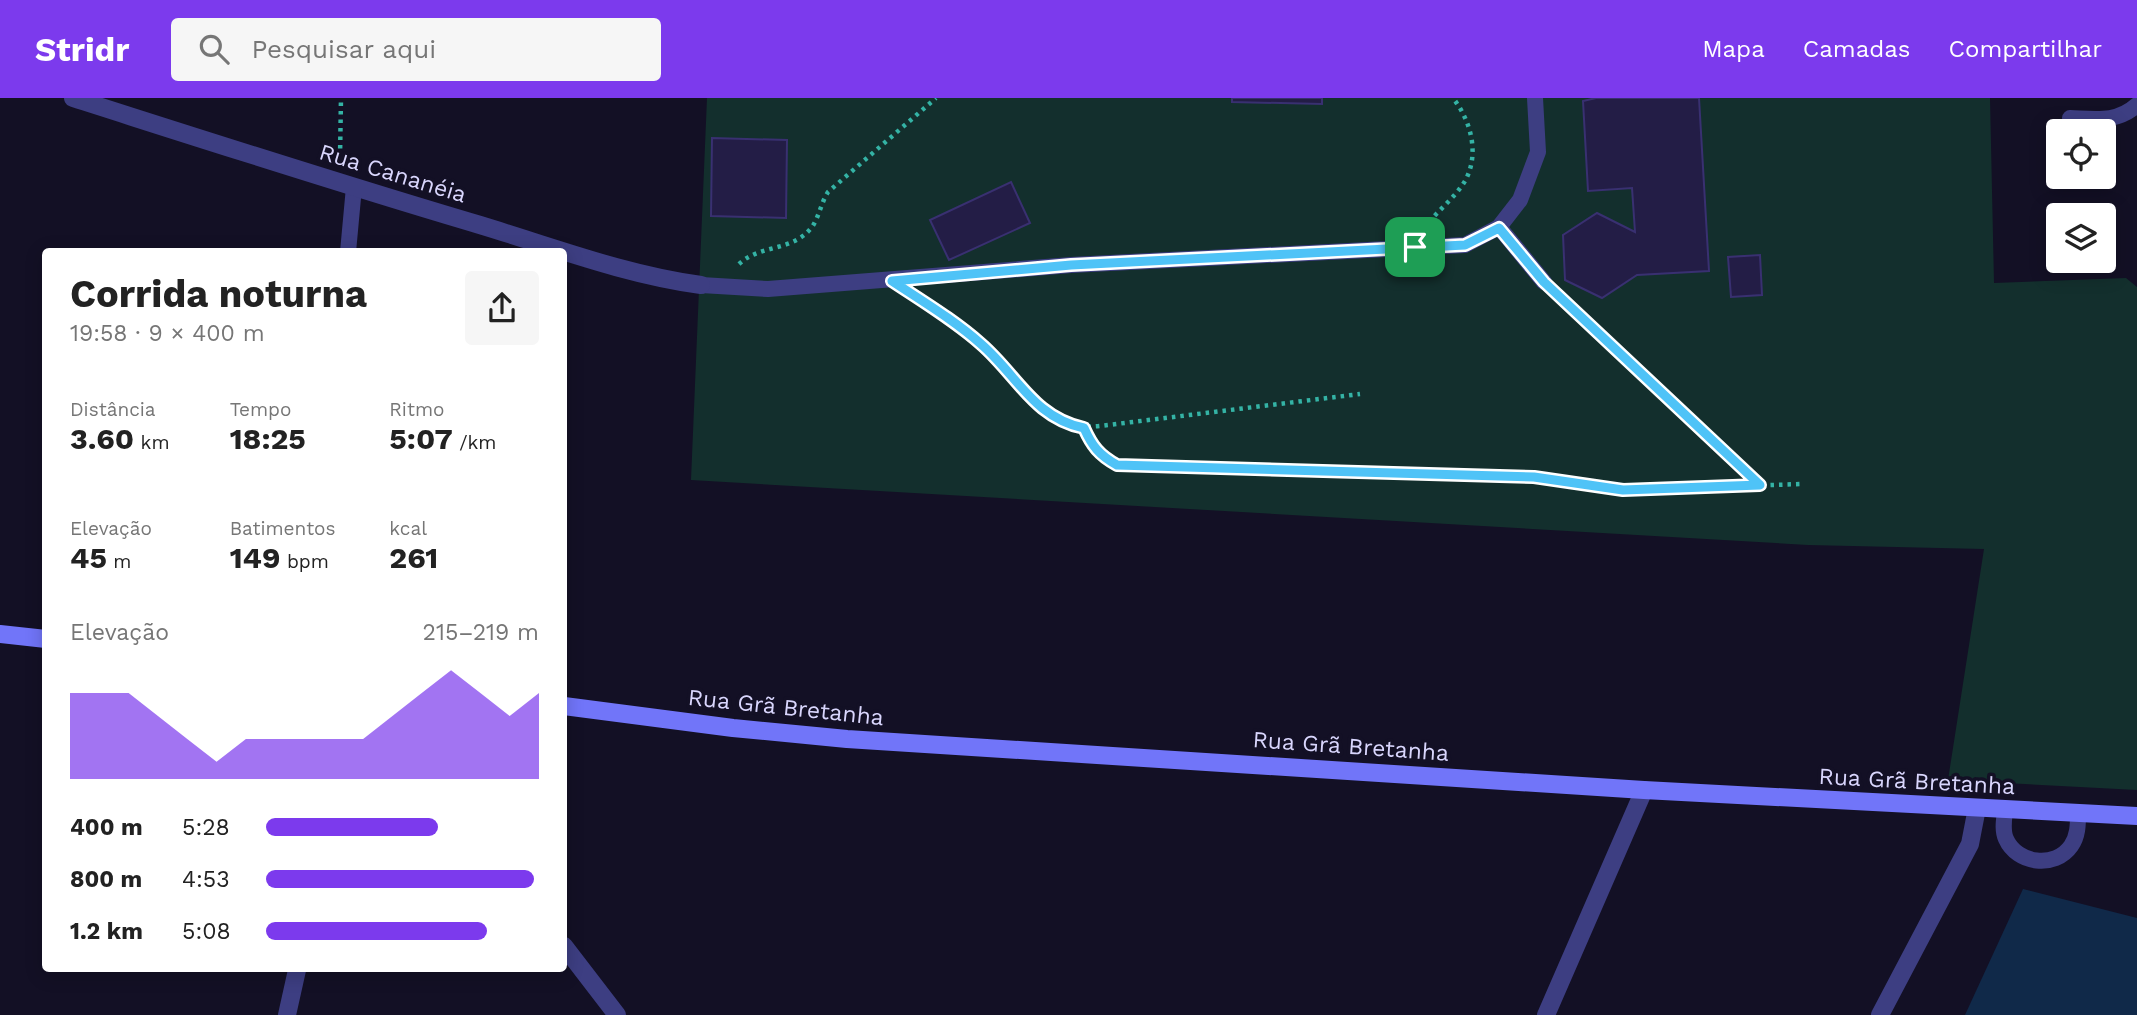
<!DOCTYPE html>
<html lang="pt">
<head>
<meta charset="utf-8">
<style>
  body { margin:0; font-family:"Work Sans",sans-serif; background:#f6f6f6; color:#222; height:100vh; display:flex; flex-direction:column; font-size:26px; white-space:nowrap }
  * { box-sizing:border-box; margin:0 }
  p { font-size:23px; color:#767676 }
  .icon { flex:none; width:38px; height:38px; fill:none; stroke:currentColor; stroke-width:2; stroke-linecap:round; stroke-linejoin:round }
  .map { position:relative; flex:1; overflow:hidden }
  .details { position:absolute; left:42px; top:150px; width:525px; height:724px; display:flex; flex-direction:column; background:#fff; border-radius:7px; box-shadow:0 4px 18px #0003 }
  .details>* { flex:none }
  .fabs { position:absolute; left:2046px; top:21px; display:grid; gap:14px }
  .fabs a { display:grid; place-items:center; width:70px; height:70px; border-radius:7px; background:#fff; box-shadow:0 4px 18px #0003; font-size:35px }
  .pin { position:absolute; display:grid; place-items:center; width:60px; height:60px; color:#fff; margin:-30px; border-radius:14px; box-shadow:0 4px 10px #0006 }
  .round { display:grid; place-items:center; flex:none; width:74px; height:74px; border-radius:7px; background:#f6f6f6 }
  .summary { display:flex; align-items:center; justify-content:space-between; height:119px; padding:0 28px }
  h1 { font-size:38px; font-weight:700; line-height:52px }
  .metrics { display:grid; grid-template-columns:repeat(3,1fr); gap:10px; height:119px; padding:7px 28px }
  .metrics div { display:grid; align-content:center }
  .metrics b { font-size:30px; font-weight:700 }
  .metrics small { font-size:19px; font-weight:400 }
  .metrics p { font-size:19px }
  .chart { height:196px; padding:14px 28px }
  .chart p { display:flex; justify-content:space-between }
  .chart svg { width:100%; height:126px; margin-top:7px; fill:#7c3aed; opacity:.7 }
  ul { padding:0 28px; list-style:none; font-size:23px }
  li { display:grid; grid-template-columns:112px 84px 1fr; align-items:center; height:52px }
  li i { height:18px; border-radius:9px; background:#7c3aed }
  header { display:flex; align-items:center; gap:42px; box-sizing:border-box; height:98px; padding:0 35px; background:#7c3aed; color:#fff }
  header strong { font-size:33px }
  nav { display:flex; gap:38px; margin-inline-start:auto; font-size:24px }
  .search { width:490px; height:63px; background:#f6f6f6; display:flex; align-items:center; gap:18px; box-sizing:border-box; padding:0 24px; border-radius:7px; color:#767676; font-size:26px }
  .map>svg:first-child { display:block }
  .green { fill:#132f2d }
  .water { fill:#102949 }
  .building { fill:#231d46; stroke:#393071; stroke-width:2 }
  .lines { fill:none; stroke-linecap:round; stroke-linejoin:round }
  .path { stroke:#34b3a5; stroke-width:4.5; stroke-dasharray:3.5 5; stroke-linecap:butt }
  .lane { stroke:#3d3e82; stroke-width:16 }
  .street { stroke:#3d3e82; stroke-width:18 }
  .secondary { stroke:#7175f9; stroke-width:18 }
  .route-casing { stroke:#fff; stroke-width:14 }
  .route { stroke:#4fc3f7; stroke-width:9 }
  .labels { text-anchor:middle; stroke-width:7; stroke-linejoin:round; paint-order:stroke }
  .street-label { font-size:23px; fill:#d9d6fd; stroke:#131025 }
</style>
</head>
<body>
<header>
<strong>Stridr</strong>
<div class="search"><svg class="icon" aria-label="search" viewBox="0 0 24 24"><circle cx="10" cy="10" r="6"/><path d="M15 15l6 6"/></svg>Pesquisar aqui</div>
<nav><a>Mapa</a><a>Camadas</a><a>Compartilhar</a></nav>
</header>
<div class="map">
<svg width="2137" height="917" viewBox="0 0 2137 917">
  <rect width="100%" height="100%" fill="#131025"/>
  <path class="green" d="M707,0h1283l4,185 132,-5 11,9v503l-189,-10 36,-231 -176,-4 -1117,-65z"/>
  <path class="water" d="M2023,791l114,29v97h-172z"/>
  <path class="building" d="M1232,0h90v6l-90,-2z
    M1596,0h103l10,173 -72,4 -35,23 -37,-18 -2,-45 34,-22 38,19 -3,-44 -44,3 -5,-90z
    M712,40l75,2 -1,78 -75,-2z
    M1011,84l19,41 -81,37 -19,-40z
    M1760,157l2,40 -31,2 -3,-40z"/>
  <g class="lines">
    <path class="path" d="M340,59l1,-59
      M1429,124c12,-14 27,-26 36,-41 15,-27 6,-60 -12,-83
      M739,166c21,-20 54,-12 73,-37 7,-10 9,-24 16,-35l108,-94
      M1560,199l200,188
      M921,203c26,18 52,36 75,56 35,32 47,75 104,69l260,-32
      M1084,330c8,18 15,27 33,37l417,11 89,14 179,-6"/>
    <path class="lane" d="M2070,20c26,1 47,5 67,-13
      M1499,129l45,55
      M348,154l6,-65
      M701,187l67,4 303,-24 394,-20 34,-18 21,-27 18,-48 -3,-54
      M2005,713c-1,9 -3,19 1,28 11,25 49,30 65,7 7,-10 7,-21 7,-33"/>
    <path class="street" d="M73,0c135,43 271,87 407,127 73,22 146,50 221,60
      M564,848l53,69
      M287,917l10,-45
      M1546,917l98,-225
      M1880,917l90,-171 7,-36"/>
    <path class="secondary" d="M0,536l46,5
      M564,608l169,22 114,11 797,51 493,26"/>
  </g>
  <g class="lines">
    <g class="route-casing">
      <path id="route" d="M1499,130l45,54 216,203 -137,5 -89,-13 -417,-12c-18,-10 -25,-19 -33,-37 -50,-10 -67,-53 -103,-84 -27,-24 -59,-43 -89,-63l179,-16 394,-20z"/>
    </g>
    <use href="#route" class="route"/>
  </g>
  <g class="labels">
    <g class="street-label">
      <text transform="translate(393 75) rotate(17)" y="8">Rua Cananéia</text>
      <text transform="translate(786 609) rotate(6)" y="8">Rua Grã Bretanha</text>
      <text transform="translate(1351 648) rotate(4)" y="8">Rua Grã Bretanha</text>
      <text transform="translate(1917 683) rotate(3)" y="8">Rua Grã Bretanha</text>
    </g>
  </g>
</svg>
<div class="fabs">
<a><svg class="icon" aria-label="locate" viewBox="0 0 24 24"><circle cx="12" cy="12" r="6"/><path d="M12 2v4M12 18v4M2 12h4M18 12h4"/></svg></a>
<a><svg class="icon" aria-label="layers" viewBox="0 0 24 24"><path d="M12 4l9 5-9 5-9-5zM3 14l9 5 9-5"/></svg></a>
</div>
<div class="pin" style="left:1415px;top:149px;background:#1e9e55"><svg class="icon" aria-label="arrive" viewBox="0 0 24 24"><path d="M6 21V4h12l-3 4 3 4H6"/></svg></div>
<section class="details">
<div class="summary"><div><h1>Corrida noturna</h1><p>19:58 · 9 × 400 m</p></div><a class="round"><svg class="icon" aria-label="share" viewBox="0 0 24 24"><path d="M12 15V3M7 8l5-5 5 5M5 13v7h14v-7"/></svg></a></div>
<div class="metrics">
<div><p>Distância</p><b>3.60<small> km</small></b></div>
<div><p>Tempo</p><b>18:25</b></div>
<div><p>Ritmo</p><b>5:07<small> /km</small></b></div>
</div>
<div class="metrics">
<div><p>Elevação</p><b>45<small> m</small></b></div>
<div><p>Batimentos</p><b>149<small> bpm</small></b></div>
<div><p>kcal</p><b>261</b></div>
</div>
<div class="chart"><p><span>Elevação</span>215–219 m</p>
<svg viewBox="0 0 160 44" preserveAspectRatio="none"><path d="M0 44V14L10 14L20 14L30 22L40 30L50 38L60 30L70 30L80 30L90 30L100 30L110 22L120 14L130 6L140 14L150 22L160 14V44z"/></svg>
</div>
<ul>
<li><b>400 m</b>5:28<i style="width:63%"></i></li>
<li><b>800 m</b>4:53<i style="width:98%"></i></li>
<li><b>1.2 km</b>5:08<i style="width:81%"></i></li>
</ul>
</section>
</div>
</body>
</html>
